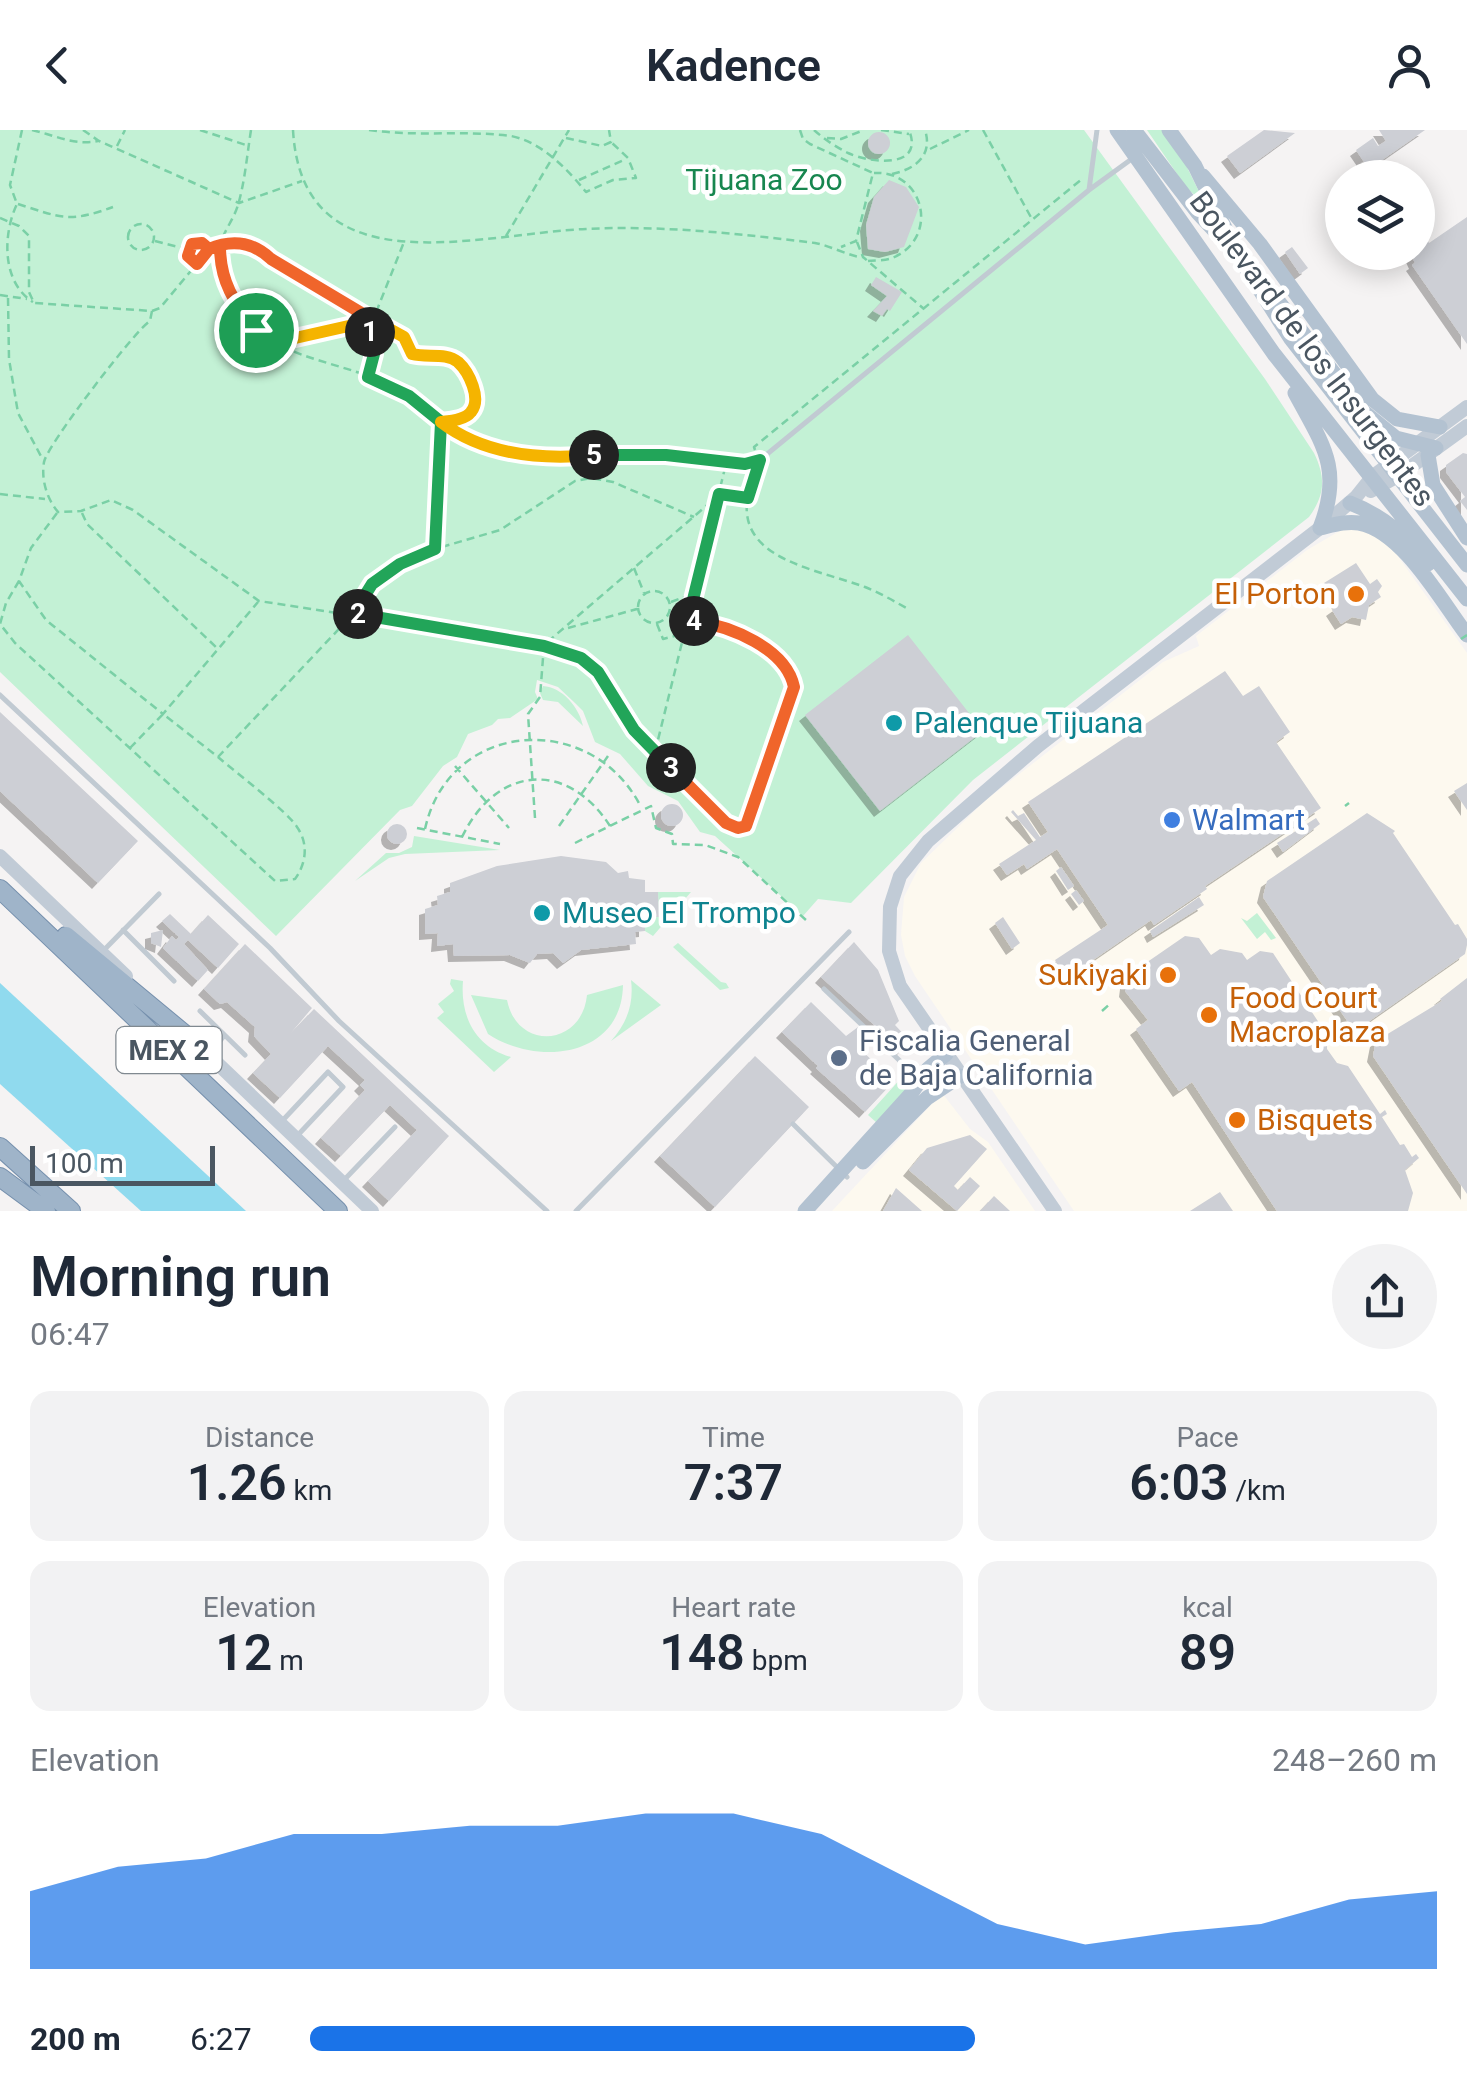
<!DOCTYPE html>
<html lang="en">
<head>
<meta charset="utf-8">
<style>
  body { margin:0; font-family:Roboto,sans-serif; background:#f2f2f3; color:#1f2937; height:100vh; display:flex; flex-direction:column; font-size:38px; white-space:nowrap }
  * { box-sizing:border-box; margin:0 }
  p { font-size:32px; color:#747a83 }
  .icon { flex:none; width:55px; height:55px; fill:none; stroke:currentColor; stroke-width:2; stroke-linecap:round; stroke-linejoin:round }
  .map { position:relative; height:1081px; overflow:hidden }
  .side { display:flex; flex-direction:column; background:#fff; flex:1 }
  .side>* { flex:none }
  .fabs { position:absolute; left:1325px; top:30px; display:grid; gap:20px }
  .fabs a { display:grid; place-items:center; width:110px; height:110px; border-radius:50%; background:#fff; box-shadow:0 5px 25px #0003; font-size:50px }
  .scale { position:absolute; left:30px; bottom:25px; width:185px; box-sizing:border-box; padding-left:10px; border:5px solid #4a5661; border-top:0; font-size:28px; line-height:35px; white-space:nowrap; color:#4a5661; -webkit-text-stroke:8px #fff; paint-order:stroke }
  .pin { position:absolute; display:grid; place-items:center; width:85px; height:85px; color:#fff; margin:-42px; border:5px solid #fff; border-radius:50%; box-shadow:0 2px 10px #0007 }
  .km { position:absolute; width:50px; height:50px; margin:-25px; border-radius:50%; background:#222; color:#fff; font-size:28px; line-height:50px; text-align:center }
  .round { display:grid; place-items:center; flex:none; width:105px; height:105px; border-radius:52px; background:#f2f2f3 }
  .headline { display:flex; align-items:center; justify-content:space-between; height:170px; padding:0 30px }
  h1 { font-size:55px; font-weight:600; line-height:75px }
  .stats { display:grid; grid-template-columns:repeat(3,1fr); gap:15px; height:170px; padding:10px 30px }
  .stats div { display:grid; align-content:center; border-radius:20px; background:#f2f2f3; text-align:center }
  .stats b { font-size:50px; font-weight:600 }
  .stats small { font-size:28px; font-weight:400 }
  .stats p { font-size:28px }
  .chart { height:280px; padding:20px 30px }
  .chart p { display:flex; justify-content:space-between }
  .chart svg { width:100%; height:180px; margin-top:10px; fill:#1a73e8; opacity:.7 }
  ul { padding:0 30px; list-style:none; font-size:32px }
  li { display:grid; grid-template-columns:160px 120px 1fr; align-items:center; height:75px }
  li i { height:25px; border-radius:12px; background:#1a73e8 }
  header { display:flex; justify-content:space-between; align-items:center; height:130px; padding:0 30px; background:#fff; font-size:45px; font-weight:600 }
  .map>svg:first-child { display:block }
  .commercial { fill:#fdf9ef }
  .green { fill:#c3f1d5 }
  .water { fill:#90daee }
  .building { fill:#cdcfd5; filter:url(#shadow) }
  .lines { fill:none; stroke-linecap:round; stroke-linejoin:round }
  .trunk-casing { stroke:#7690ad; stroke-width:20 }
  .path { stroke:#7ad0a6; stroke-width:2.5; stroke-dasharray:8 5; stroke-linecap:butt }
  .service { stroke:#c1cad2; stroke-width:5 }
  .secondary { stroke:#c1cbd6; stroke-width:14 }
  .primary { stroke:#b3c2d1; stroke-width:15 }
  .trunk { stroke:#9fb4c9; stroke-width:18 }
  .path-bridge { stroke:#7ad0a6; stroke-width:2.5; stroke-dasharray:8 5; stroke-linecap:butt }
  .split-1-casing { stroke:#fff; stroke-width:20 }
  .split-2-casing { stroke:#fff; stroke-width:20 }
  .split-3-casing { stroke:#fff; stroke-width:20 }
  .split-4-casing { stroke:#fff; stroke-width:20 }
  .split-5-casing { stroke:#fff; stroke-width:20 }
  .split-6-casing { stroke:#fff; stroke-width:20 }
  .split-7-casing { stroke:#fff; stroke-width:20 }
  .split-1 { stroke:#f0652b; stroke-width:12 }
  .split-2 { stroke:#22a559; stroke-width:12 }
  .split-3 { stroke:#22a559; stroke-width:12 }
  .split-4 { stroke:#f0652b; stroke-width:12 }
  .split-5 { stroke:#22a559; stroke-width:12 }
  .split-6 { stroke:#f5b400; stroke-width:12 }
  .split-7 { stroke:#f5b400; stroke-width:12 }
  .food-dot { fill:#e8710a; stroke:#fff; stroke-width:4 }
  .culture-dot { fill:#0f9aa8; stroke:#fff; stroke-width:4 }
  .shop-dot { fill:#3f7fe0; stroke:#fff; stroke-width:4 }
  .service-dot { fill:#5c6f8a; stroke:#fff; stroke-width:4 }
  .labels { text-anchor:middle; stroke-width:9; stroke-linejoin:round; paint-order:stroke }
  .shield { fill:#fff; stroke:#808990; stroke-width:2.5 }
  .shield-label { font-size:28px; font-weight:bold; fill:#4a5661 }
  .park-label { font-size:30px; fill:#17864f; stroke:#fff }
  .street-label { font-size:30px; fill:#4a5661; stroke:#fff }
  .food-label { font-size:30px; fill:#c56008; stroke:#fff; text-anchor:end }
  .culture-label { font-size:30px; fill:#0d838f; stroke:#fff; text-anchor:start }
  .shop-label { font-size:30px; fill:#366cbe; stroke:#fff; text-anchor:start }
  .service-label { font-size:30px; fill:#4e5e75; stroke:#fff; text-anchor:start }
</style>
</head>
<body>
<header><svg class="icon" aria-label="back" viewBox="0 0 24 24"><path d="M15 5l-7 7 7 7"/></svg>Kadence<svg class="icon" aria-label="person" viewBox="0 0 24 24"><circle cx="12" cy="8" r="4"/><path d="M4 21q1-7 8-7t8 7"/></svg></header>
<div class="map">
<svg width="1467" height="1081" viewBox="0 0 1467 1081">
  <defs>
    <filter id="shadow"><feDropShadow dx="-6" dy="6" stdDeviation="0" flood-color="#0004"/></filter>
  </defs>
  <rect width="100%" height="100%" fill="#f5f3f3"/>
  <path class="commercial" d="M1343,399l29,2 25,24 70,98v558h-393l-159,-235 -10,-20 -4,-21 3,-38 17,-34 65,-63 177,-138 36,-16 -3,-10 111,-86z
    M942,963l28,36 18,13 47,69h-203z"/>
  <path class="green" d="M0,0h1084l181,249 49,74c12,25 11,42 -5,64l-336,263 -122,123 -33,-4 -15,17 -88,-80 -15,-4 -22,-31 -30,-15 -28,-32 -25,-12 -12,-31 -8,-8 -17,-16 -21,-7 -2,12 3,7 -28,19 -12,1 -6,6 -24,9 -11,23 -14,9 -31,40 -12,4 -124,126 -276,-264z
    M1147,0h15l21,29 23,47 -20,-19z
    M543,556c19,1 36,21 40,40l-25,-24 -15,-2 -3,-7z
    M414,706l86,14 -95,4 -16,4 -34,23 31,-28h13l13,-6z
    M658,762h33l-38,44 -8,-5v-13l14,-2z
    M1257,783l19,25 -5,2 -6,-8 -8,7 -16,-21 6,3z
    M678,813l43,39 5,1 3,5 -9,2 -47,-43z
    M451,849l12,2c-3,35 12,66 48,76l-17,15 -57,-54 7,-6 -6,-8 16,-13 -4,-7z
    M631,850l30,25 -50,36c16,-18 23,-37 20,-61z
    M623,855c-1,72 -85,82 -135,49l-17,-39 36,5c10,51 75,47 80,-5z
    M903,946l6,10 -32,37 -9,-8z"/>
  <path class="water" d="M0,853l246,228h-105l-141,-127z"/>
  <path class="building" d="M1264,0l31,3 -55,40 -13,-17z
    M1379,0h46l-56,39 -13,-19 17,-12 5,8 8,-5z
    M868 13a11 11 0 1 1 22 0a11 11 0 1 1-22 0Z
    M889,50l17,7 13,20 -15,40 -19,5 -17,-3 -2,-24 8,-28z
    M1467,87v127l-55,-79 3,-2 -5,-11h8v-13l6,-4 5,8z
    M1292,117l16,21 -8,6 -15,-22z
    M876,147l26,15 -12,19 -3,-2 -5,7 -9,-5 14,-15 -16,-11z
    M1463,323l4,1v56l-7,-9 5,-4 -19,-25v-7z
    M1356,433l14,21 7,-5 5,7 -4,6 3,5 -12,8 -3,15 -14,-3 -11,7 -9,-14 7,-5 -15,-22z
    M908,505l75,96 -103,80 -75,-96z
    M1225,541l18,25 16,-10 31,46 -14,10 45,66 -116,78 2,3 -53,36 -3,-5 -74,51 -17,-2 -5,-9 53,-35 -51,-76 -30,20 -3,-5 -17,11 -8,-11 37,-24 -25,-28 2,-2 5,6 6,-3 16,24 8,-5 -20,-30z
    M0,582l138,129 -40,42 -98,-92z
    M1467,653v27l-13,-19z
    M661 685a11 11 0 1 1 22 0a11 11 0 1 1-22 0Z
    M1367,683l28,18 -2,2 62,92 3,-1 9,15v6l-2,9 -100,70 -17,-2 -85,-125 4,-16z
    M1316,688l4,6 -37,28 -6,-9z
    M387 704a10 10 0 1 1 20 0a10 10 0 1 1-20 0Z
    M561,726l45,6 12,11 10,-2 1,7 16,2v12h13l1,25h-14v14l-10,1 1,12 -55,6 -18,13 -10,-10 -16,1 -7,9 -20,-8 -56,1 -1,-12 -16,2 1,-13 -13,1v-25l13,-4 -1,-9 13,-4v-9l47,-17z
    M1061,737l13,19 -6,4 -12,-19z
    M1076,760l8,11 -5,4 -8,-11z
    M1199,767l5,8 -51,32 -3,-6z
    M170,784l21,20 17,-19 31,29 -21,24 -30,-28 -4,4 24,26 -10,11 -35,-33 9,-12 4,4 3,-3 -17,-16z
    M1003,787l17,26 -8,6 -17,-26z
    M163,800l-2,17 -10,-4v-10z
    M1185,806l14,2 12,17 9,-6 22,4 5,7 13,-9 13,2 54,82v14l10,14 11,3 32,48 5,-4 2,4 -5,3 18,28 4,-1 8,13 4,-3 3,4 -14,12 8,23 -5,18h-131l-85,-129 -13,9 -43,-62 12,-9 -23,-29 2,-15z
    M854,812l24,28 21,51 -4,4 15,16 -8,9 -81,-73z
    M245,814l67,64 -21,25 23,-24 135,127 -60,65 -21,-20 49,-51 -27,-25 -49,51 -20,-18 44,-48 -5,-5 5,-5 -37,-34 -48,52 -27,-25 18,-19 -17,-18 1,-9 -28,-25 -7,2 -16,-15z
    M1467,848v216l-94,-138 3,-15 66,-40 -2,-2z
    M811,872l35,34 12,-9 10,10 -8,12 34,32 -29,31 -49,-44 2,-2 -36,-34z
    M755,926l54,51 -94,100 -55,-51z
    M970,1005l17,14 -33,37 4,4 12,-13 10,9 -23,25 -48,-41 18,-22z
    M896,1058l26,23h-39z
    M1220,1062l13,19h-43z
    M994,1066l16,15h-30z"/>
  <g class="lines">
    <g class="trunk-casing">
      <path id="trunk" d="M0,759l338,322
        M66,806l134,111
        M0,1017l71,64
        M0,1047l46,34"/>
    </g>
    <path class="path" d="M22,0l-12,55 7,19c-14,29 -16,78 16,98
      M32,0c22,5 43,16 66,11
      M83,0l16,11 140,62 63,-22
      M200,0l46,15
      M251,0c-4,25 -6,51 -13,75 -4,14 -15,27 -18,41 -3,13 1,33 7,45 34,71 105,65 165,95 36,19 61,55 102,63 56,12 111,4 167,6 29,1 61,13 90,7
      M293,0c9,161 188,103 293,99 76,-4 155,5 229,14 14,2 38,15 48,14
      M369,0c47,7 96,0 142,6 31,6 57,34 75,56l27,-12 23,-2 -8,-20 -17,-16
      M800,0l3,9 7,5 63,29 -17,68 -15,6
      M814,0c10,9 22,17 34,23 21,10 77,17 61,-23
      M881,0l28,4
      M983,0l50,91
      M566,8l36,8 9,-4 -2,-12
      M827,8l14,1 23,-9
      M117,16l8,-16
      M930,19l39,-19
      M892,44c24,-5 41,-19 33,-44
      M579,50l47,-21
      M18,74c44,14 51,19 95,3
      M0,88l19,8 10,10v56l5,11 118,8 8,-3 49,-59 37,-6 127,77c28,12 23,13 39,34 15,4 34,-2 46,8 11,9 24,37 13,51 -6,7 -21,8 -30,9l-6,127
      M128 107a13 13 0 1 1 26 0a13 13 0 1 1-26 0Z
      M506,106l63,-106
      M155,111l31,8
      M857,112l6,15 61,52
      M868,131c7,-1 17,0 24,-3 48,-19 33,-88 -18,-85
      M195,133l-7,-7 1,-10 9,-4 10,6
      M0,165l27,4
      M8,168l1,61 9,54 25,47
      M152,181l-2,10c-13,7 -103,124 -106,141 -3,18 3,37 14,50l23,-1 30,-11 22,10 126,91 285,44 37,12 17,15 36,58 93,93 11,5 8,-2 45,-125c10,-51 -63,-75 -103,-81
      M274,212l99,-22
      M368,245l6,-21 -4,-19 3,-15 31,-78
      M755,320l-1,-3 328,-268
      M758,336c-43,90 46,99 107,121 15,6 29,14 43,22
      M0,364l45,5
      M57,383l-26,35 -12,33 27,39 117,94 95,-112
      M82,383l5,11 130,124
      M634,438l10,25
      M19,451l-13,22 -6,21 15,19 260,238 20,-2c11,-15 14,-35 2,-52 -10,-16 -62,-55 -79,-70
      M638 477a16 16 0 1 1 32 0a16 16 0 1 1-32 0Z
      M671,472l24,-9
      M657,494l6,15 20,-5
      M568,498l69,-19
      M130,618l33,-34 55,43 136,-144 13,-24 33,-25 35,-15 65,-19 75,-49 16,-3 22,4 81,35
      M655,622l71,-288
      M455,636l54,62
      M1345,676l4,-3
      M535,688l-7,-104 12,-17 4,-52 175,-150 27,3
      M559,696l49,-70
      M417,698l83,16
      M425,699c24,-110 167,-119 216,-22
      M462,707c34,-71 105,-78 148,-11
      M575,713l76,-37 5,22 16,6 1,10 32,1 33,12 69,64
      M1102,881l9,-8"/>
    <path class="service" d="M1089,60l8,-60
      M760,330l329,-270 44,-32
      M0,565l270,253 69,73 208,190
      M123,800l51,51
      M104,820l55,-56
      M824,859l75,71 16,23
      M200,881l45,44
      M210,923l14,-17
      M283,990l45,-48 15,15 -46,49
      M793,994l54,53
      M345,1049l50,-52
      M576,1081l273,-279"/>
    <path class="secondary" d="M1371,361l27,-15 69,-50
      M0,726l126,120
      M196,913l176,168
      M1055,1081l-155,-225 -11,-35 1,-44 10,-31 28,-35 110,-95 282,-218 36,-31 16,-20 95,-70"/>
    <path class="primary" d="M1117,0l157,224 193,245
      M1134,0l64,83 28,30
      M1169,0l26,36 44,91 52,82 176,226
      M1203,46l57,68 112,155 25,20 43,8
      M1275,167l89,115 32,26 40,10
      M1295,263c28,52 48,76 25,135
      M1428,325l5,30 34,53
      M1350,373c34,13 55,33 78,61
      M1320,398c13,-3 25,-7 39,-5 44,8 82,78 108,112
      M863,1032l64,-64 33,-22
      M805,1081l105,-116 18,-26 18,-15"/>
    <use href="#trunk" class="trunk"/>
    <path class="path-bridge" d="M1461,509l6,-4"/>
  </g>
  <g class="lines">
    <g class="split-1-casing">
      <path id="split-1" d="M256,200c-22,-28 -36,-48 -36,-84l-11,3 -12,15 -9,-8 4,-12 10,-1 7,6c23,-10 44,-7 62,10l102,61 -3,12"/>
    </g>
    <g class="split-2-casing">
      <path id="split-2" d="M358,484l-4,-1 18,-29 28,-20 35,-15 6,-127 -32,-26 -41,-19 6,-23 -4,-22"/>
    </g>
    <g class="split-3-casing">
      <path id="split-3" d="M358,484l186,32 37,12 17,14 36,58 37,38"/>
    </g>
    <g class="split-4-casing">
      <path id="split-4" d="M671,638l55,55 12,5 8,-2 48,-139c-8,-39 -64,-61 -100,-66"/>
    </g>
    <g class="split-5-casing">
      <path id="split-5" d="M594,325h72l79,9 15,-4 -12,38 -29,-4 -31,126 6,1"/>
    </g>
    <g class="split-6-casing">
      <path id="split-6" d="M353,195l20,-5 31,17 8,17c15,4 34,-2 46,8 11,10 24,37 13,50 -6,8 -21,9 -30,10 43,33 100,38 153,33"/>
    </g>
    <g class="split-7-casing">
      <path id="split-7" d="M256,200l17,13 80,-18"/>
    </g>
    <use href="#split-1" class="split-1"/>
    <use href="#split-2" class="split-2"/>
    <use href="#split-3" class="split-3"/>
    <use href="#split-4" class="split-4"/>
    <use href="#split-5" class="split-5"/>
    <use href="#split-6" class="split-6"/>
    <use href="#split-7" class="split-7"/>
  </g>
  <g class="food-dot">
    <circle cx="1356" cy="464" r="10"/>
    <circle cx="1168" cy="845" r="10"/>
    <circle cx="1209" cy="885" r="10"/>
    <circle cx="1237" cy="990" r="10"/>
  </g>
  <g class="culture-dot">
    <circle cx="894" cy="593" r="10"/>
    <circle cx="542" cy="783" r="10"/>
  </g>
  <circle class="shop-dot" cx="1172" cy="690" r="10"/>
  <circle class="service-dot" cx="839" cy="928" r="10"/>
  <g class="labels">
    <rect class="shield" x="116.5" y="897" width="105" height="46" rx="8"/>
    <g class="shield-label">
      <text x="169" y="930">MEX 2</text>
    </g>
    <g class="park-label">
      <text x="764" y="60">Tijuana Zoo</text>
    </g>
    <g class="street-label">
      <text transform="translate(1312 219) rotate(53)" y="10">Boulevard de los Insurgentes</text>
    </g>
    <g class="food-label">
      <text x="1336" y="474">El Porton</text>
      <text x="1148" y="855">Sukiyaki</text>
      <text x="1229" y="878" text-anchor="start">Food Court<tspan x="1229" dy="34">Macroplaza</tspan></text>
      <text x="1257" y="1000" text-anchor="start">Bisquets</text>
    </g>
    <g class="culture-label">
      <text x="914" y="603">Palenque Tijuana</text>
      <text x="562" y="793">Museo El Trompo</text>
    </g>
    <g class="shop-label">
      <text x="1192" y="700">Walmart</text>
    </g>
    <g class="service-label">
      <text x="859" y="921">Fiscalia General<tspan x="859" dy="34">de Baja California</tspan></text>
    </g>
  </g>
</svg>
<div class="fabs">
<a><svg class="icon" aria-label="layers" viewBox="0 0 24 24"><path d="M12 4l9 5-9 5-9-5zM3 14l9 5 9-5"/></svg></a>
</div>
<div class="scale">100 m</div>
<div class="pin" style="left:256px;top:200px;background:#1e9e55"><svg class="icon" aria-label="arrive" viewBox="0 0 24 24"><path d="M6 21V4h12l-3 4 3 4H6"/></svg></div>
<b class="km" style="left:370px;top:202px">1</b>
<b class="km" style="left:358px;top:484px">2</b>
<b class="km" style="left:671px;top:638px">3</b>
<b class="km" style="left:694px;top:491px">4</b>
<b class="km" style="left:594px;top:325px">5</b>
</div>
<section class="side">
<div class="headline"><div><h1>Morning run</h1><p>06:47</p></div><a class="round"><svg class="icon" aria-label="share" viewBox="0 0 24 24"><path d="M12 15V3M7 8l5-5 5 5M5 13v7h14v-7"/></svg></a></div>
<div class="stats">
<div><p>Distance</p><b>1.26<small> km</small></b></div>
<div><p>Time</p><b>7:37</b></div>
<div><p>Pace</p><b>6:03<small> /km</small></b></div>
</div>
<div class="stats">
<div><p>Elevation</p><b>12<small> m</small></b></div>
<div><p>Heart rate</p><b>148<small> bpm</small></b></div>
<div><p>kcal</p><b>89</b></div>
</div>
<div class="chart"><p><span>Elevation</span>248–260 m</p>
<svg viewBox="0 0 160 44" preserveAspectRatio="none"><path d="M0 44V25L10 19L20 17L30 11L40 11L50 9L60 9L70 6L80 6L90 11L100 22L110 33L120 38L130 35L140 33L150 27L160 25V44z"/></svg>
</div>
<ul>
<li><b>200 m</b>6:27<i style="width:59%"></i></li>
</ul>
</section>
</body>
</html>
